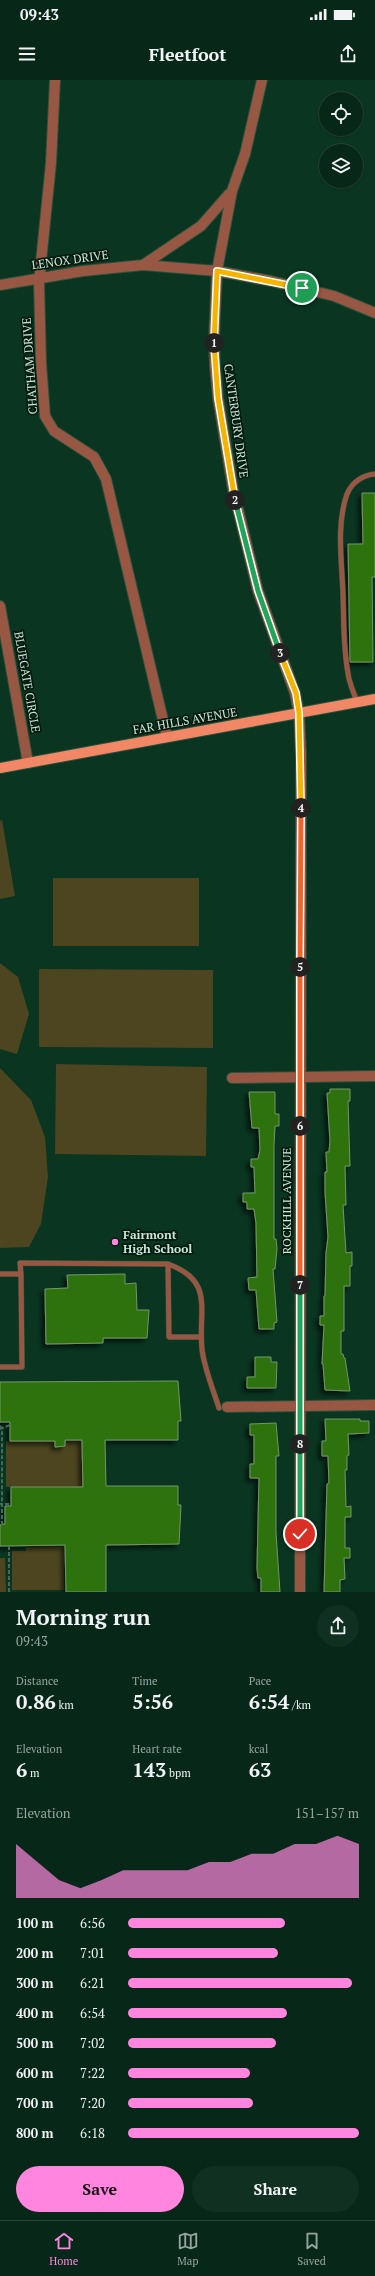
<!DOCTYPE html>
<html lang="en">
<head>
<meta charset="utf-8">
<style>
  body { margin:0; font-family:"PT Serif",serif; background:#103022; color:#f1f3f6; height:100vh; display:flex; flex-direction:column; font-size:15px; white-space:nowrap }
  * { box-sizing:border-box; margin:0 }
  p { font-size:13px; color:#98a6a2 }
  .icon { flex:none; width:22px; height:22px; fill:none; stroke:currentColor; stroke-width:2; stroke-linecap:round; stroke-linejoin:round }
  .map { position:relative; height:1512px; overflow:hidden }
  .drawer { display:flex; flex-direction:column; background:#072819; flex:1 }
  .drawer>* { flex:none }
  .controls { position:absolute; left:319px; top:12px; display:grid; gap:8px }
  .controls a { display:grid; place-items:center; width:44px; height:44px; border-radius:50%; background:#072819; box-shadow:0 1px 3px #0004,0 0 0 1px #284438; font-size:20px }
  .pin { position:absolute; display:grid; place-items:center; width:34px; height:34px; color:#fff; margin:-17px; border:2px solid #fff; border-radius:50%; box-shadow:0 1px 4px #0007 }
  .km { position:absolute; width:20px; height:20px; margin:-10px; border-radius:50%; background:#222; color:#fff; font-size:11px; line-height:20px; text-align:center }
  .round { display:grid; place-items:center; flex:none; width:42px; height:42px; border-radius:21px; background:#103022 }
  .headline { display:flex; align-items:center; justify-content:space-between; height:68px; padding:0 16px }
  h1 { font-size:22px; font-weight:800; line-height:30px }
  .figures { display:grid; grid-template-columns:repeat(3,1fr); gap:6px; height:68px; padding:4px 16px }
  .figures div { display:grid; align-content:center }
  .figures b { font-size:20px; font-weight:800 }
  .figures small { font-size:11px; font-weight:400 }
  .figures p { font-size:11px }
  .chart { height:112px; padding:8px 16px }
  .chart p { display:flex; justify-content:space-between }
  .chart svg { width:100%; height:72px; margin-top:4px; fill:#ff85de; opacity:.7 }
  .primary-button { display:flex; gap:8px; margin-top:auto; padding:8px 16px }
  .primary-button a { flex:1; height:46px; border-radius:24px; background:#ff85de; color:#111; font-size:16px; font-weight:800; line-height:46px; text-align:center }
  .primary-button a+a { background:#103022; color:#f1f3f6 }
  ul { padding:0 16px; list-style:none; font-size:13px }
  li { display:grid; grid-template-columns:64px 48px 1fr; align-items:center; height:30px }
  li i { height:10px; border-radius:5px; background:#ff85de }
  .status { display:flex; justify-content:space-between; align-items:center; height:28px; padding:0 20px; background:#072819; direction:ltr }
  .status svg { height:11px; fill:currentColor }
  header { display:flex; justify-content:space-between; align-items:center; height:52px; padding:0 16px; background:#072819; font-size:18px; font-weight:800 }
  .tab-bar { display:flex; justify-content:space-around; align-items:center; height:56px; border-top:1px solid #284438; background:#072819; font-size:11px; color:#98a6a2 }
  .tab-bar a { display:grid; justify-items:center; gap:2px }
  .tab-bar .active { color:#ff85de }
  .map>svg:first-child { display:block }
  .green { fill:#4c451f }
  .building { fill:#2e720c; stroke:#749669; filter:url(#shadow) }
  .lines { fill:none; stroke-linecap:round; stroke-linejoin:round }
  .service-casing { stroke:#28513e; stroke-width:6 }
  .minor-casing { stroke:#28513e; stroke-width:12 }
  .primary-casing { stroke:#28513e; stroke-width:12 }
  .path { stroke:#446b58; stroke-width:2; stroke-dasharray:4 2; stroke-linecap:butt }
  .service { stroke:#985742; stroke-width:5 }
  .minor { stroke:#985742; stroke-width:10 }
  .primary { stroke:#f28765; stroke-width:10 }
  .split-1-casing { stroke:#fff; stroke-width:8 }
  .split-2-casing { stroke:#fff; stroke-width:8 }
  .split-3-casing { stroke:#fff; stroke-width:8 }
  .split-4-casing { stroke:#fff; stroke-width:8 }
  .split-5-casing { stroke:#fff; stroke-width:8 }
  .split-6-casing { stroke:#fff; stroke-width:8 }
  .split-7-casing { stroke:#fff; stroke-width:8 }
  .split-8-casing { stroke:#fff; stroke-width:8 }
  .split-9-casing { stroke:#fff; stroke-width:8 }
  .split-1 { stroke:#f5b400; stroke-width:5 }
  .split-2 { stroke:#f5b400; stroke-width:5 }
  .split-3 { stroke:#22a559; stroke-width:5 }
  .split-4 { stroke:#f5b400; stroke-width:5 }
  .split-5 { stroke:#f0652b; stroke-width:5 }
  .split-6 { stroke:#f0652b; stroke-width:5 }
  .split-7 { stroke:#f0652b; stroke-width:5 }
  .split-8 { stroke:#22a559; stroke-width:5 }
  .split-9 { stroke:#22a559; stroke-width:5 }
  .poi-dot { fill:#ff85de; stroke:#041a0e; stroke-width:1.5 }
  .labels { text-anchor:middle; stroke-width:3.5; stroke-linejoin:round; paint-order:stroke }
  .street-label { font-size:12px; fill:#cae6d5; stroke:#041a0e }
  .poi-label { font-size:12px; font-weight:bold; fill:#cae6d5; stroke:#041a0e; text-anchor:start }
</style>
</head>
<body>
<div class="status"><b>09:43</b><svg viewBox="0 0 49 12"><path d="M0 12V9h3v3zM5 12V6h3v6zM10 12V3h3v9zM15 12V0h3v12zM26 1h20v11H26zM47 4h2v5h-2z"/></svg></div>
<header><svg class="icon" aria-label="menu" viewBox="0 0 24 24"><path d="M4 6h16M4 12h16M4 18h16"/></svg>Fleetfoot<svg class="icon" aria-label="share" viewBox="0 0 24 24"><path d="M12 15V3M7 8l5-5 5 5M5 13v7h14v-7"/></svg></header>
<div class="map">
<svg width="375" height="1512" viewBox="0 0 375 1512">
  <defs>
    <filter id="shadow"><feDropShadow dx="-3.5" dy="3.5" stdDeviation="2" flood-color="#0009"/></filter>
  </defs>
  <rect width="100%" height="100%" fill="#093521"/>
  <path class="green" d="M2,740l13,76 -15,3v-78z
    M53,798h146v68h-146z
    M0,883l18,14 11,37 -12,40 -17,-5z
    M39,889l174,1v78l-174,-1z
    M56,984l151,3 -1,89 -151,-2z
    M0,988l31,32 14,37 3,40 -7,47 -12,23 -29,1z
    M83,1360v47h-77v-46z
    M64,1466v44h-52v-39h14v-4z
    M0,1478h5l1,34h-6z"/>
  <path class="building" d="M362,413h13v84h-3l1,85h-23l-2,-118h15z
    M330,1009h20v12h-2l2,65h-5l1,39h-3l3,48 6,-1v14h-2v20h-6v45h-3v23h2l1,4h1l5,33 -25,-1 -2,-26h-1l2,-39h-4v-9h4v-20h1l1,-43 2,-16 -3,-45v-20h2l-1,-20h3l1,-11 -3,-48h3z
    M249,1012h26v22h4v12h-4l-1,20v93h2l1,10 -2,20h-2l4,53 -3,1v6h-15l-3,-39h-7l-1,-12 9,-1 -1,-54 -2,-14h-7v-7h-4v-9h12l-1,-26h-3v-8h7l2,-9 -1,-22h-7z
    M125,1194v10l11,-1 1,27h12l-2,28h-44v5l-57,1 -1,-55 23,-1 -1,-13z
    M255,1277h16v5h6l-1,26h-29v-11h8z
    M178,1301l3,40h-3v19h-73l1,46h72v19h3l-2,39 -73,1v47h-40l-1,-47 -65,1v-21l5,-1v-18h6v-19h72l-1,-47h-17v6l-10,1v-6h-45v-19h-10v-40z
    M325,1339h35v2h9v12l-21,1 1,21 -2,1v14h-2l1,37 5,-1v11h-6v31h5v10h-6l1,21 -5,1v12h-16l3,-108 2,-1 -1,-27h-6v-15h4z
    M276,1343l3,33h-3v77l4,59h-19v-14h-3l-1,-10 2,-90h-9v-14h4v-29h-4v-11z"/>
  <g class="lines">
    <g class="service-casing">
      <path id="service" d="M357,622c-3,-9 -8,-19 -9,-29 -5,-26 -4,-53 -5,-79 -1,-31 -7,-69 4,-100 5,-12 16,-19 28,-20
        M168,1184l1,73h32
        M0,1194h21l1,93h-22
        M21,1194l-1,-11 148,1c47,17 30,45 34,85 2,19 11,40 17,59"/>
    </g>
    <g class="minor-casing">
      <path id="minor" d="M55,0l-4,83 -12,119 2,80 4,54 9,15 40,26 12,22 61,258
        M262,0l-17,74 -13,37 -15,80 -3,68 1,28 3,31 15,91 25,102 37,102 4,20 2,41 -1,838
        M143,185l58,-39 28,-32
        M0,205l83,-14 60,-6 74,6 54,10 63,15 41,17
        M0,526l28,157
        M232,998l143,-2
        M227,1327l148,-2"/>
    </g>
    <g class="primary-casing">
      <path id="primary" d="M0,688l375,-69"/>
    </g>
    <path class="path" d="M0,1346l2,2v76h-2
      M0,1349l10,-4
      M2,1445v-21h9
      M9,1466v46"/>
    <use href="#service" class="service"/>
    <use href="#minor" class="minor"/>
    <use href="#primary" class="primary"/>
  </g>
  <g class="lines">
    <g class="split-1-casing">
      <path id="split-1" d="M214,263l3,-72 85,17"/>
    </g>
    <g class="split-2-casing">
      <path id="split-2" d="M214,263l4,55 17,102"/>
    </g>
    <g class="split-3-casing">
      <path id="split-3" d="M235,420l23,91 22,62"/>
    </g>
    <g class="split-4-casing">
      <path id="split-4" d="M280,573l16,40 3,20 2,95"/>
    </g>
    <g class="split-5-casing">
      <path id="split-5" d="M300,887l1,-159"/>
    </g>
    <g class="split-6-casing">
      <path id="split-6" d="M300,887v159"/>
    </g>
    <g class="split-7-casing">
      <path id="split-7" d="M300,1205v-159"/>
    </g>
    <g class="split-8-casing">
      <path id="split-8" d="M300,1205v159"/>
    </g>
    <g class="split-9-casing">
      <path id="split-9" d="M300,1454v-90"/>
    </g>
    <use href="#split-1" class="split-1"/>
    <use href="#split-2" class="split-2"/>
    <use href="#split-3" class="split-3"/>
    <use href="#split-4" class="split-4"/>
    <use href="#split-5" class="split-5"/>
    <use href="#split-6" class="split-6"/>
    <use href="#split-7" class="split-7"/>
    <use href="#split-8" class="split-8"/>
    <use href="#split-9" class="split-9"/>
  </g>
  <circle class="poi-dot" cx="115" cy="1162" r="4"/>
  <g class="labels">
    <g class="street-label">
      <text transform="translate(70 180) rotate(-8)" y="4">LENOX DRIVE</text>
      <text transform="translate(30 286) rotate(-94)" y="4">CHATHAM DRIVE</text>
      <text transform="translate(236 341) rotate(82)" y="4">CANTERBURY DRIVE</text>
      <text transform="translate(27 602) rotate(80)" y="4">BLUEGATE CIRCLE</text>
      <text transform="translate(185 641) rotate(-10)" y="4">FAR HILLS AVENUE</text>
      <text transform="translate(287 1121) rotate(-90)" y="4">ROCKHILL AVENUE</text>
    </g>
    <g class="poi-label">
      <text x="123" y="1159">Fairmont<tspan x="123" dy="14">High School</tspan></text>
    </g>
  </g>
</svg>
<div class="controls">
<a><svg class="icon" aria-label="locate" viewBox="0 0 24 24"><circle cx="12" cy="12" r="6"/><path d="M12 2v4M12 18v4M2 12h4M18 12h4"/></svg></a>
<a><svg class="icon" aria-label="layers" viewBox="0 0 24 24"><path d="M12 4l9 5-9 5-9-5zM3 14l9 5 9-5"/></svg></a>
</div>
<div class="pin" style="left:302px;top:208px;background:#1e9e55"><svg class="icon" aria-label="arrive" viewBox="0 0 24 24"><path d="M6 21V4h12l-3 4 3 4H6"/></svg></div>
<div class="pin" style="left:300px;top:1454px;background:#d93025"><svg class="icon" aria-label="check" viewBox="0 0 24 24"><path d="M5 12l5 5 9-10"/></svg></div>
<b class="km" style="left:214px;top:263px">1</b>
<b class="km" style="left:235px;top:420px">2</b>
<b class="km" style="left:280px;top:573px">3</b>
<b class="km" style="left:301px;top:728px">4</b>
<b class="km" style="left:300px;top:887px">5</b>
<b class="km" style="left:300px;top:1046px">6</b>
<b class="km" style="left:300px;top:1205px">7</b>
<b class="km" style="left:300px;top:1364px">8</b>
</div>
<section class="drawer">
<div class="headline"><div><h1>Morning run</h1><p>09:43</p></div><a class="round"><svg class="icon" aria-label="share" viewBox="0 0 24 24"><path d="M12 15V3M7 8l5-5 5 5M5 13v7h14v-7"/></svg></a></div>
<div class="figures">
<div><p>Distance</p><b>0.86<small> km</small></b></div>
<div><p>Time</p><b>5:56</b></div>
<div><p>Pace</p><b>6:54<small> /km</small></b></div>
</div>
<div class="figures">
<div><p>Elevation</p><b>6<small> m</small></b></div>
<div><p>Heart rate</p><b>143<small> bpm</small></b></div>
<div><p>kcal</p><b>63</b></div>
</div>
<div class="chart"><p><span>Elevation</span>151–157 m</p>
<svg viewBox="0 0 160 44" preserveAspectRatio="none"><path d="M0 44V11L10 22L20 33L30 38L40 33L50 27L60 27L70 27L80 27L90 22L100 22L110 17L120 17L130 11L140 11L150 6L160 11V44z"/></svg>
</div>
<ul>
<li><b>100 m</b>6:56<i style="width:68%"></i></li>
<li><b>200 m</b>7:01<i style="width:65%"></i></li>
<li><b>300 m</b>6:21<i style="width:97%"></i></li>
<li><b>400 m</b>6:54<i style="width:69%"></i></li>
<li><b>500 m</b>7:02<i style="width:64%"></i></li>
<li><b>600 m</b>7:22<i style="width:53%"></i></li>
<li><b>700 m</b>7:20<i style="width:54%"></i></li>
<li><b>800 m</b>6:18<i style="width:100%"></i></li>
</ul>
<div class="primary-button"><a>Save</a><a>Share</a></div>
</section>
<nav class="tab-bar">
<a class="active"><svg class="icon" aria-label="home" viewBox="0 0 24 24"><path d="M3 11l9-7 9 7M6 9v11h12V9"/></svg>Home</a>
<a><svg class="icon" aria-label="map" viewBox="0 0 24 24"><path d="M3 6l6-2 6 2 6-2v14l-6 2-6-2-6 2zM9 4v14M15 6v14"/></svg>Map</a>
<a><svg class="icon" aria-label="saved" viewBox="0 0 24 24"><path d="M7 4h10v16l-5-4-5 4z"/></svg>Saved</a>
</nav>
</body>
</html>
